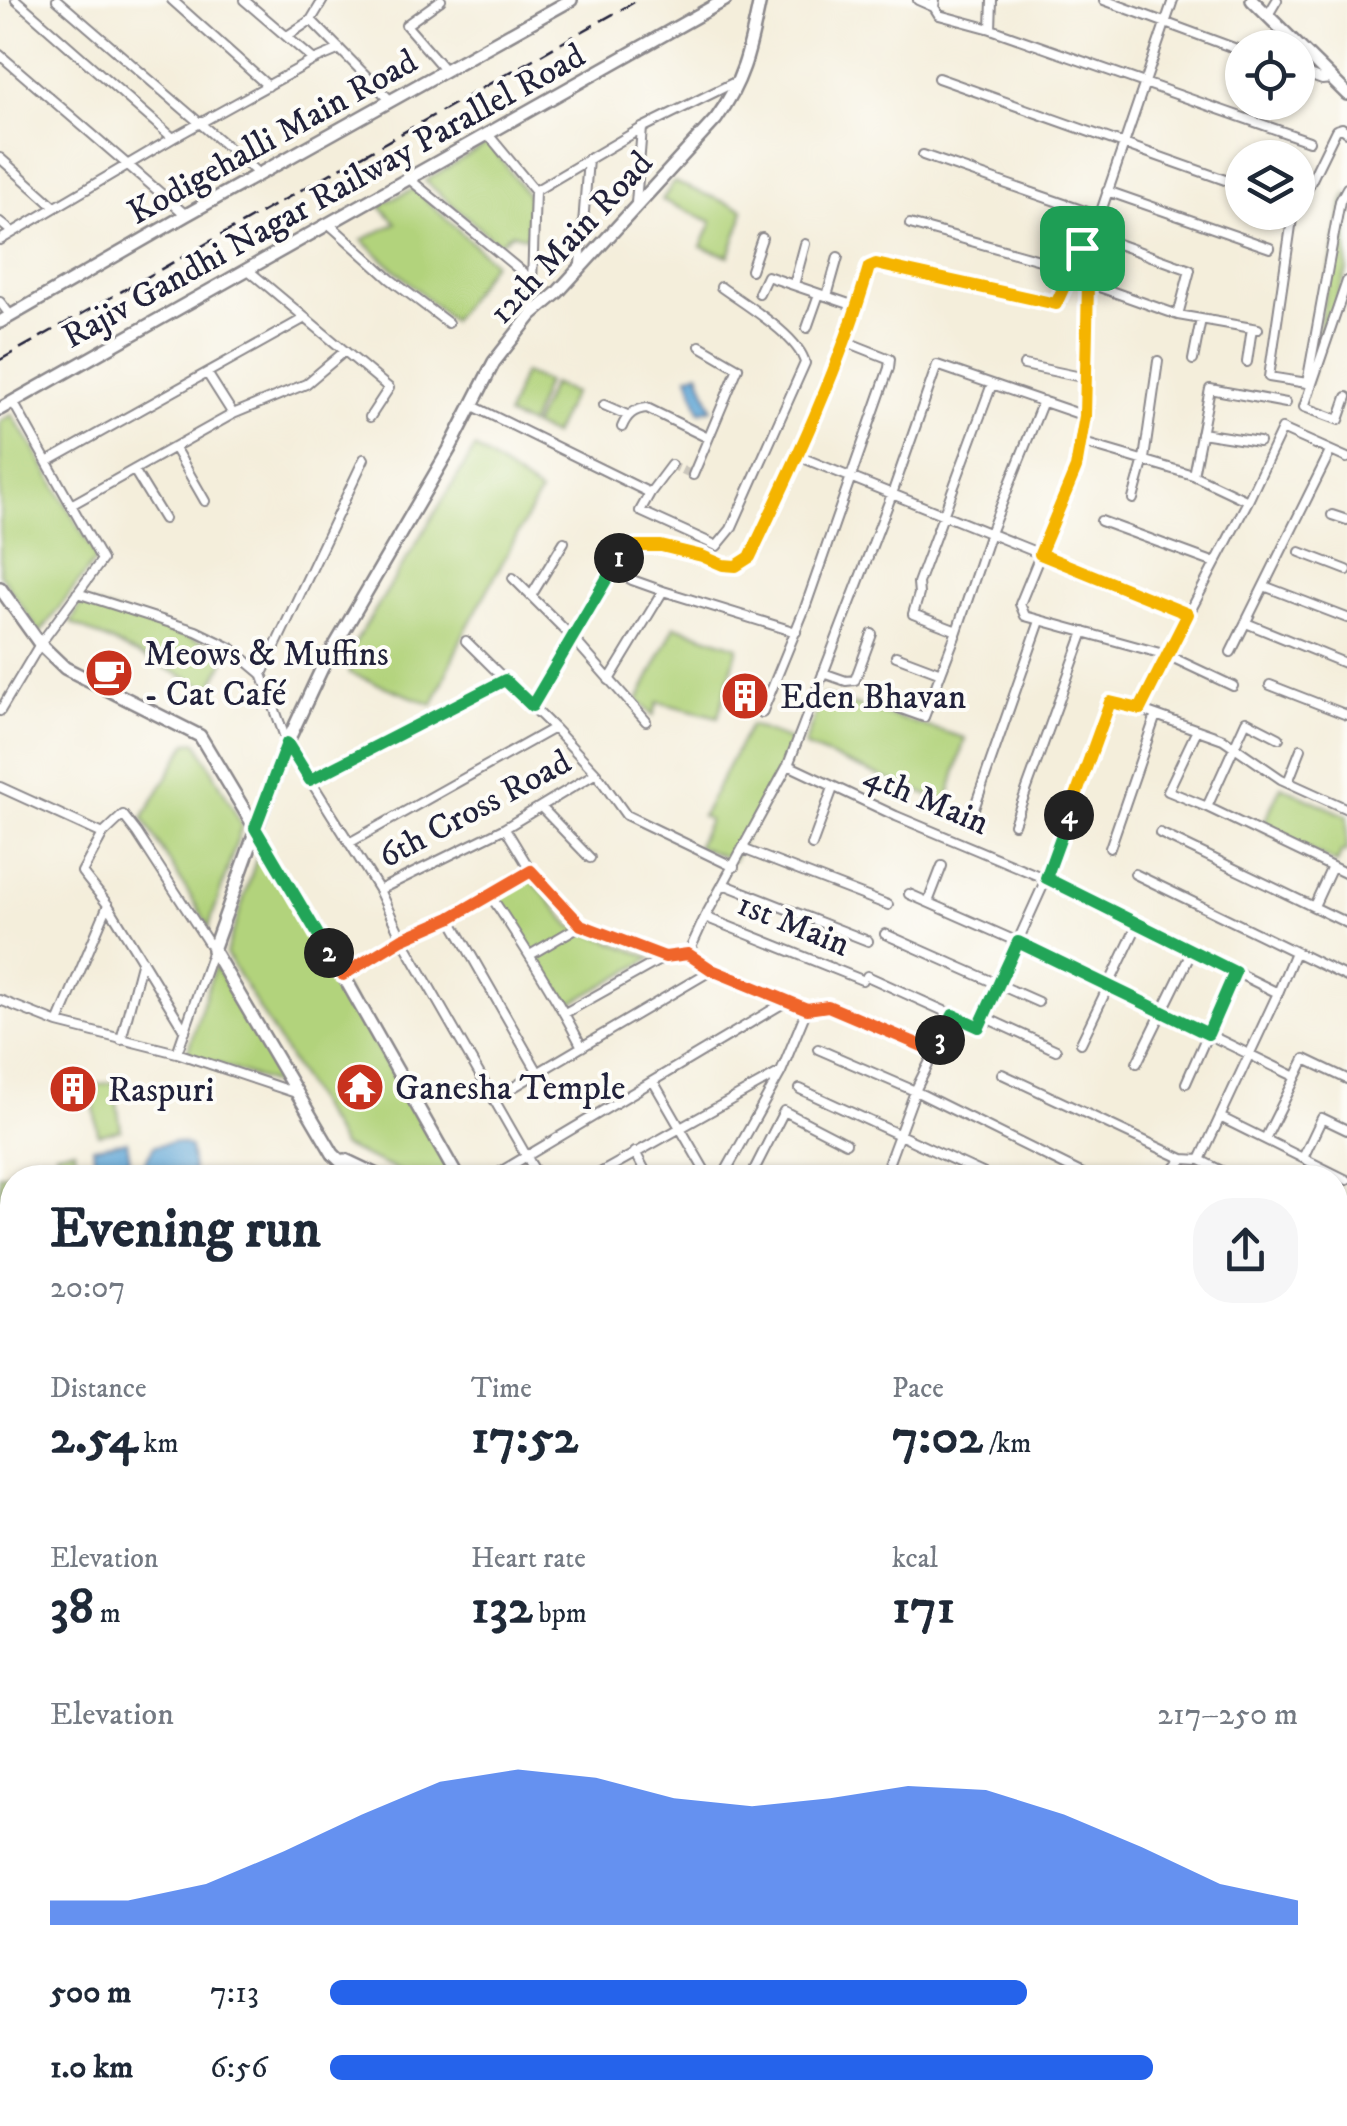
<!DOCTYPE html>
<html lang="en">
<head>
<meta charset="utf-8">
<style>
  body { margin:0; font-family:"IM FELL DW Pica",serif; background:#f6f6f7; color:#1f2937; height:100vh; display:flex; flex-direction:column; font-size:38px; white-space:nowrap }
  * { box-sizing:border-box; margin:0 }
  p { font-size:32px; color:#747a83 }
  .icon { flex:none; width:55px; height:55px; fill:none; stroke:currentColor; stroke-width:2; stroke-linecap:round; stroke-linejoin:round }
  .map { position:relative; flex:1; overflow:hidden }
  .drawer { position:absolute; left:0px; top:1165px; width:1348px; height:962px; display:flex; flex-direction:column; background:#fff; border-radius:40px 40px 0 0; box-shadow:0 2px 8px #0004 }
  .drawer>* { flex:none }
  .controls { position:absolute; left:1225px; top:30px; display:grid; gap:20px }
  .controls a { display:grid; place-items:center; width:90px; height:90px; border-radius:50%; background:#fff; box-shadow:0 2px 8px #0004; font-size:50px }
  .pin { position:absolute; display:grid; place-items:center; width:85px; height:85px; color:#fff; margin:-42px; border-radius:20px; box-shadow:0 5px 15px #0006 }
  .km { position:absolute; width:50px; height:50px; margin:-25px; border-radius:50%; background:#222; color:#fff; font-size:28px; line-height:50px; text-align:center }
  .round { display:grid; place-items:center; flex:none; width:105px; height:105px; border-radius:40px; background:#f6f6f7 }
  .overview { display:flex; align-items:center; justify-content:space-between; height:170px; padding:0 50px }
  h1 { font-size:55px; font-weight:700; line-height:75px }
  .metrics { display:grid; grid-template-columns:repeat(3,1fr); gap:15px; height:170px; padding:10px 50px }
  .metrics div { display:grid; align-content:center }
  .metrics b { font-size:50px; font-weight:700 }
  .metrics small { font-size:28px; font-weight:400 }
  .metrics p { font-size:28px }
  .chart { height:280px; padding:20px 50px }
  .chart p { display:flex; justify-content:space-between }
  .chart svg { width:100%; height:180px; margin-top:10px; fill:#2563eb; opacity:.7 }
  ul { padding:0 50px; list-style:none; font-size:32px }
  li { display:grid; grid-template-columns:160px 120px 1fr; align-items:center; height:75px }
  li i { height:25px; border-radius:12px; background:#2563eb }
  .map>svg:first-child { display:block }
  .green { fill:#b2d37c; stroke:#6a7a5c; stroke-width:2.5 }
  .forest { fill:#8db56c; stroke:#586c54; stroke-width:2.5 }
  .water { fill:#5fa5d5; stroke:#406488; stroke-width:2.5 }
  .lines { fill:none; stroke-linecap:round; stroke-linejoin:round }
  .street-tunnel { stroke:#cac5bb; stroke-width:8; stroke-dasharray:8 4; stroke-linecap:butt }
  .street-casing { stroke:#8b888b; stroke-width:12 }
  .secondary-casing { stroke:#8b888b; stroke-width:16 }
  .street { stroke:#fff; stroke-width:8 }
  .secondary { stroke:#fff; stroke-width:11 }
  .rail { stroke:#22223b; stroke-width:2.5; stroke-dasharray:15 8; stroke-linecap:butt }
  .split-1-casing { stroke:#fff; stroke-width:20 }
  .split-2-casing { stroke:#fff; stroke-width:20 }
  .split-3-casing { stroke:#fff; stroke-width:20 }
  .split-4-casing { stroke:#fff; stroke-width:20 }
  .split-5-casing { stroke:#fff; stroke-width:20 }
  .split-1 { stroke:#f5b400; stroke-width:12 }
  .split-2 { stroke:#22a559; stroke-width:12 }
  .split-3 { stroke:#f0652b; stroke-width:12 }
  .split-4 { stroke:#22a559; stroke-width:12 }
  .split-5 { stroke:#f5b400; stroke-width:12 }
  .labels { text-anchor:middle; stroke-width:8; stroke-linejoin:round; paint-order:stroke }
  .street-label { font-size:35px; fill:#22223b; stroke:#fdfcf7 }
  .poi-label { font-size:35px; fill:#22223b; stroke:#fdfcf7; text-anchor:start }
</style>
</head>
<body>
<div class="map">
<svg width="1347" height="2126" viewBox="0 0 1347 2126">
  <rect width="100%" height="100%" fill="#fdfcf7"/>
  <filter id="ink" filterUnits="userSpaceOnUse"><feTurbulence type="fractalNoise" baseFrequency=".01" numOctaves="2"/><feDisplacementMap in="SourceGraphic" scale="20" xChannelSelector="R" yChannelSelector="G"/><feConvolveMatrix kernelMatrix="1 2 1 2 8 2 1 2 1" color-interpolation-filters="sRGB"/></filter>
  <filter id="wash" filterUnits="userSpaceOnUse"><feTurbulence type="fractalNoise" baseFrequency=".0048" numOctaves="4" result="noise"/><feDisplacementMap in="SourceGraphic" scale="40" xChannelSelector="R" yChannelSelector="G"/><feGaussianBlur stdDeviation="2.25" result="paint"/><feColorMatrix in="noise" values="0 0 0 0 0 0 0 0 0 0 0 0 0 0 0 0 0 1.4 0 .05"/><feComposite in="paint" operator="in"/></filter>
  <g filter="url(#wash)">
    <rect width="100%" height="100%" fill="#f4eedb"/>
    <path class="green" d="M489,143l39,53 -1,42 -15,-5 -14,11 -73,-63z
      M674,182l69,27 -1,10 -13,37 -28,-9 11,-25 -50,-22z
      M414,189l79,73 -41,59 -90,-81 34,-17 -17,-18z
      M1347,195v75l-39,114 35,-182z
      M523,373l23,9 -16,43 -23,-9z
      M552,384l21,9 -20,42 -20,-9z
      M12,415l21,32 64,111 -57,75 -40,-59v-153z
      M475,448l65,45 -78,144 -29,68 -84,-32 1,-22z
      M82,601l148,50 -20,38 -139,-66z
      M675,626l63,21 -20,70 -60,-15 -5,14 -15,-16z
      M822,695l143,43 -18,65 -143,-57z
      M750,725l43,16 -60,120 -36,-15 12,-26 -7,-4z
      M197,742l45,83 -33,102 -66,-109 44,-75z
      M1281,786l66,30v36l-5,-1 -5,12 -76,-34z
      M260,847l194,330h-42l-70,-31 -116,-192z
      M529,876l42,50 81,32 -84,47 -72,-108z
      M215,965l69,115 -2,7 -95,-34z
      M114,1082l7,48 -23,4 -7,-48z
      M74,1149l4,19 -19,4 -3,-20z
      M26,1172v5l-14,1v61l-12,14v-78z"/>
    <path class="forest" d="M12,1239v514l-12,9v-509z
      M513,2115h74l-20,11h-53z"/>
    <path class="water" d="M699,372l13,36 -12,4 -12,-36z
      M127,1141l3,19 -35,5 -2,-18z
      M173,1142l11,2 6,4 4,29h-46l-4,-14 10,-17z"/>
  </g>
  <g filter="url(#ink)">
    <g class="lines">
      <path class="street-tunnel" d="M671,465l22,10"/>
      <g class="street-casing">
        <path id="street" d="M57,0l203,175
          M172,0l96,86
          M244,0l70,60
          M323,0l-12,20 80,81
          M441,0l-35,25 39,45
          M918,0l16,7
          M935,0l-1,7 5,8 52,14
          M992,0l-1,29 318,112
          M1104,0l138,51
          M1173,0l-80,235 -5,48 -3,133 -9,52 -56,136 5,12 142,39 66,31
          M1268,15l9,-15
          M287,36l24,-16
          M0,55l186,160
          M1298,71l24,9 9,-1
          M938,78l304,108
          M487,133l48,58 -4,124
          M173,138l141,-78 26,-11
          M923,155l176,61
          M0,158l55,49
          M408,178l124,102
          M535,191l107,-63 95,-47
          M1107,191l163,57
          M636,203l6,-75
          M1298,208l38,-78 6,-2 5,4
          M1295,212l-3,7 -23,158 38,6 33,-182 7,-13
          M0,222l12,10
          M328,223l62,56 58,44
          M910,224l162,45
          M0,240l173,-102 -157,-138
          M580,264l8,-105
          M247,269l142,119 -19,29
          M751,270l11,-32
          M1347,281l-43,126 35,13 8,-23
          M1088,283l90,32 80,14
          M794,285l11,-41
          M759,293l8,-17 91,31
          M827,296l11,-39
          M0,302l11,14
          M807,328l12,-34
          M847,342l22,-75 7,-4 180,41 26,-57 11,-12 97,35 -12,45
          M1193,360l8,-41
          M1247,362l5,-34
          M1024,365l62,13
          M604,405l23,10
          M473,406l177,87 -10,18 77,35 14,-17 74,-166c-6,-27 -61,-59 -84,-76
          M233,414l73,-30 39,-33
          M622,427c5,-12 12,-18 25,-19l61,30
          M1201,433l58,9
          M1080,442l113,33 55,26
          M174,447l31,54
          M798,456l391,158
          M364,459l-102,215 25,69 92,147 23,49 137,239
          M47,462l258,-144
          M134,470l30,49
          M693,475l45,-107 -38,-22
          M1193,475l17,-86 76,14
          M650,493l21,-28
          M1133,499l11,-40 14,-98
          M71,505l162,-91 -26,-41
          M1332,515l15,5
          M1101,521l114,42
          M1300,552l47,18
          M612,569l20,11 31,11 133,41
          M513,578l59,59 74,84
          M1264,586l83,32
          M77,593l119,38 35,17 31,26
          M531,596l33,-54
          M1246,623l101,41
          M957,631l-44,-17 6,-20 -1,-11 74,-199
          M466,641l88,87 42,45 30,42 108,52
          M1231,652l99,-200
          M896,656l45,17
          M823,673l23,8 9,-1 17,-46
          M609,680l54,-89
          M1270,685l77,30
          M531,706l87,-147c6,-4 14,-11 21,-13 34,-7 66,17 98,20l13,-9 48,-101 49,-114 43,17 -1,9 -84,240 -43,105
          M896,707l28,10 33,-86 33,-98 53,-132
          M1139,709l109,-208 34,-72 65,29
          M0,711l40,-67 62,-84 -89,-158
          M1197,730l-29,61 39,16
          M1279,738l-33,-17 -39,86 140,67
          M788,765l108,51 150,63 232,114
          M310,780l195,-99
          M1288,782l13,-33
          M0,787l103,47
          M975,806l65,-185
          M541,807l49,51
          M1014,824l70,-192
          M505,828l26,43 50,54 84,32 23,-3 24,16 95,39
          M1160,833l187,90
          M349,843l205,-115
          M812,845l21,-57
          M1110,848l46,-133
          M743,849l145,56
          M1135,874l212,103
          M723,884l145,57
          M379,890l126,-62 91,-55
          M909,894l109,48 278,135
          M490,895c33,49 65,99 92,152
          M928,902l14,-36
          M1314,906l18,-39
          M705,917l157,63
          M450,918l89,156
          M885,934l153,68
          M688,954l17,-37 83,-152 104,-271 45,-129 148,51
          M530,955l51,-30
          M343,975l59,-36 48,-21 81,-47
          M867,976l86,39
          M0,1000l58,23 119,30 119,40
          M565,1013l100,-56
          M984,1017l72,33
          M58,1023l50,-118
          M121,1040l21,-80
          M1081,1043l57,-119
          M818,1049l97,42 176,87
          M177,1053l36,-103 -76,-117 -14,-18 -20,19 -21,38 26,33 77,126
          M1137,1063l55,-112
          M1002,1074l181,85
          M653,1081l56,97
          M1186,1083l49,-111
          M800,1089l193,89
          M495,1098l217,-128
          M1220,1117l127,63
          M1265,1139l40,-80 42,20
          M635,1152l14,26
          M1303,1158l19,-40 25,12
          M1200,1160l78,-167 17,-41
          M490,1178l297,-177
          M591,1178l186,-104
          M722,1178l59,-106 26,-63 21,-3 106,45
          M750,1178l34,-67 62,32
          M883,1178l33,-89 37,-74 26,12 67,-148 64,-176 29,6 84,30 58,40 66,30
          M1166,1178l17,-19 17,1 36,18
          M1335,1226l12,5
          M1335,1257l11,3
          M1335,1303l12,-17
          M1335,1322l12,4
          M1335,1355l12,4
          M1343,1436l4,-13
          M1335,1491l12,3
          M1335,1550l12,4"/>
      </g>
      <g class="secondary-casing">
        <path id="secondary" d="M1252,0l95,94
          M0,322l186,-107 385,-215
          M0,409l725,-409
          M0,588l40,56 25,24 135,68 143,239 115,203
          M345,1160l38,18
          M358,1178l-25,-24 -120,-204 74,-207 35,-75 127,-218 45,-88 37,-47 26,-22 159,-174c29,-40 34,-72 44,-119
          M1335,1704l12,4
          M1335,1718l12,3"/>
      </g>
      <use href="#street" class="street"/>
      <use href="#secondary" class="secondary"/>
      <path class="rail" d="M0,360l638,-360"/>
    </g>
  </g>
  <g class="lines" filter="url(#ink)">
    <g class="split-1-casing">
      <path id="split-1" d="M619,558l17,-12h25l41,10 21,9 13,1 14,-9c45,-95 90,-189 119,-290l7,-3 180,40 26,-56"/>
    </g>
    <g class="split-2-casing">
      <path id="split-2" d="M329,953l-74,-125 32,-85 23,37 195,-100 27,26 87,-148"/>
    </g>
    <g class="split-3-casing">
      <path id="split-3" d="M329,953l14,22 59,-36 48,-21 81,-47 50,54 84,32 23,-3 24,16 95,39 21,-3 106,45 6,-11"/>
    </g>
    <g class="split-4-casing">
      <path id="split-4" d="M940,1040l13,-25 26,12 39,-85 190,92 27,-62 -189,-94 23,-63"/>
    </g>
    <g class="split-5-casing">
      <path id="split-5" d="M1069,815l41,-113 30,7 48,-95 -148,-60 36,-86 9,-52 3,-133 6,-48 -12,13"/>
    </g>
    <use href="#split-1" class="split-1"/>
    <use href="#split-2" class="split-2"/>
    <use href="#split-3" class="split-3"/>
    <use href="#split-4" class="split-4"/>
    <use href="#split-5" class="split-5"/>
  </g>
  <defs>
    <g id="cafe-disc" transform="scale(2.5)"><circle r="9.5" fill="#c8321e" stroke="#fdfcf7"/><path d="M-5.5-4.5H6V0H3Q3 3.5 0 3.5H-2.5Q-5.5 3.5-5.5 0ZM3-3.2v2h1.7v-2ZM-6 4.5H4V6H-6Z" fill="#fff"/></g>
    <g id="building-disc" transform="scale(2.5)"><circle r="9.5" fill="#c8321e" stroke="#fdfcf7"/><path d="M-4-6H4V6H1V3H-1V6H-4ZM-2.5-4.3h1.7v1.8h-1.7ZM.8-4.3h1.7v1.8H.8ZM-2.5-1h1.7V.8h-1.7ZM.8-1h1.7V.8H.8Z" fill="#fff"/></g>
    <g id="temple-disc" transform="scale(2.5)"><circle r="9.5" fill="#c8321e" stroke="#fdfcf7"/><path d="M0-6L5-2H3V0L6.5 2.5H4V6H1.5V3h-3V6H-4V2.5H-6.5L-3 0V-2H-5Z" fill="#fff"/></g>
  </defs>
  <g fill-rule="evenodd">
    <use href="#cafe-disc" x="109" y="673"/>
    <use href="#building-disc" x="745" y="696"/>
    <use href="#temple-disc" x="360" y="1087"/>
    <use href="#building-disc" x="73" y="1089"/>
  </g>
  <g class="labels">
    <g class="street-label">
      <text transform="translate(272 136) rotate(-29)" y="12">Kodigehalli Main Road</text>
      <text transform="translate(323 195) rotate(-29)" y="12">Rajiv Gandhi Nagar Railway Parallel Road</text>
      <text transform="translate(570 237) rotate(-47)" y="12">12th Main Road</text>
      <text transform="translate(927 798) rotate(23)" y="12">4th Main</text>
      <text transform="translate(474 808) rotate(-28)" y="12">6th Cross Road</text>
      <text transform="translate(794 923) rotate(22)" y="12">1st Main</text>
    </g>
    <g class="poi-label">
      <text x="144" y="665">Meows &amp; Muffins<tspan x="144" dy="40">- Cat Café</tspan></text>
      <text x="780" y="708">Eden Bhavan</text>
      <text x="395" y="1099">Ganesha Temple</text>
      <text x="108" y="1101">Raspuri</text>
    </g>
  </g>
</svg>
<div class="controls">
<a><svg class="icon" aria-label="locate" viewBox="0 0 24 24"><circle cx="12" cy="12" r="6"/><path d="M12 2v4M12 18v4M2 12h4M18 12h4"/></svg></a>
<a><svg class="icon" aria-label="layers" viewBox="0 0 24 24"><path d="M12 4l9 5-9 5-9-5zM3 14l9 5 9-5"/></svg></a>
</div>
<div class="pin" style="left:1082px;top:248px;background:#1e9e55"><svg class="icon" aria-label="arrive" viewBox="0 0 24 24"><path d="M6 21V4h12l-3 4 3 4H6"/></svg></div>
<b class="km" style="left:619px;top:558px">1</b>
<b class="km" style="left:329px;top:953px">2</b>
<b class="km" style="left:940px;top:1040px">3</b>
<b class="km" style="left:1069px;top:815px">4</b>
<section class="drawer">
<div class="overview"><div><h1>Evening run</h1><p>20:07</p></div><a class="round"><svg class="icon" aria-label="share" viewBox="0 0 24 24"><path d="M12 15V3M7 8l5-5 5 5M5 13v7h14v-7"/></svg></a></div>
<div class="metrics">
<div><p>Distance</p><b>2.54<small> km</small></b></div>
<div><p>Time</p><b>17:52</b></div>
<div><p>Pace</p><b>7:02<small> /km</small></b></div>
</div>
<div class="metrics">
<div><p>Elevation</p><b>38<small> m</small></b></div>
<div><p>Heart rate</p><b>132<small> bpm</small></b></div>
<div><p>kcal</p><b>171</b></div>
</div>
<div class="chart"><p><span>Elevation</span>217–250 m</p>
<svg viewBox="0 0 160 44" preserveAspectRatio="none"><path d="M0 44V38L10 38L20 34L30 26L40 17L50 9L60 6L70 8L80 13L90 15L100 13L110 10L120 11L130 17L140 25L150 34L160 38V44z"/></svg>
</div>
<ul>
<li><b>500 m</b>7:13<i style="width:72%"></i></li>
<li><b>1.0 km</b>6:56<i style="width:85%"></i></li>
</ul>
</section>
</div>
</body>
</html>
